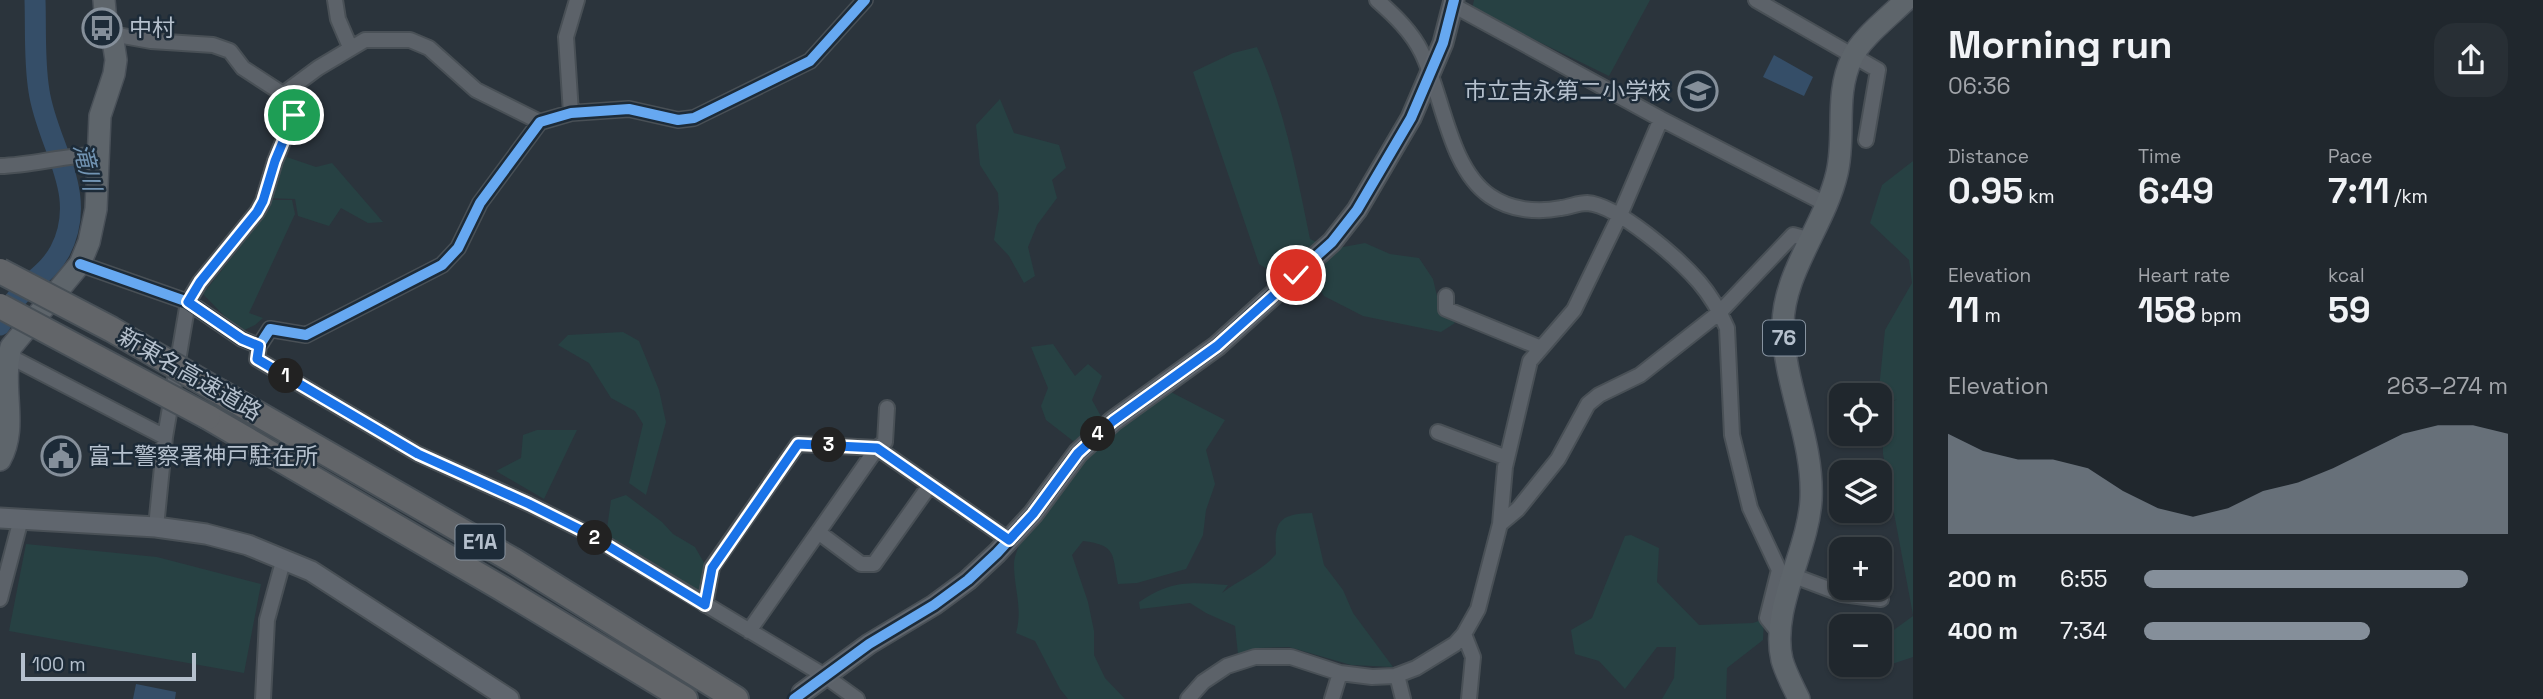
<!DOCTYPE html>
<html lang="en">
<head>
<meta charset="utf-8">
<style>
  body { margin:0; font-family:"Space Grotesk","Noto Sans JP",sans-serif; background:#282f35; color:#f1f3f6; height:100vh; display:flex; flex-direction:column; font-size:26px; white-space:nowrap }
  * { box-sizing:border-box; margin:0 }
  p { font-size:23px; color:#a2a5aa }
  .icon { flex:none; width:38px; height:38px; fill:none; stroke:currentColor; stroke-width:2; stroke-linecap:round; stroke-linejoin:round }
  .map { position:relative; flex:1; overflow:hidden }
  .side { display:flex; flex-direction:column; background:#20272d; width:630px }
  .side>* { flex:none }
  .tools { position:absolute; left:1829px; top:383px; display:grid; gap:14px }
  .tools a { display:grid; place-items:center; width:63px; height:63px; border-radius:14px; background:#20272d; box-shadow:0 2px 5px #0004,0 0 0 2px #3d4449; font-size:35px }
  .scale { position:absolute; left:21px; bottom:18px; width:175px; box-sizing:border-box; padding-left:7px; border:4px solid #b5c0cd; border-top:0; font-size:19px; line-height:24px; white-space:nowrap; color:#b5c0cd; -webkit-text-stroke:5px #1d2b38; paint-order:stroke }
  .pin { position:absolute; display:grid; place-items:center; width:60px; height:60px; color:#fff; margin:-30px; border:4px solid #fff; border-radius:50%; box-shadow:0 2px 7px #0007 }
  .km { position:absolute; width:35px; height:35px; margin:-18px; border-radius:50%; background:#222; color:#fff; font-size:19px; line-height:35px; text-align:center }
  .round { display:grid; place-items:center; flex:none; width:74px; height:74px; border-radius:21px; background:#282f35 }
  .overview { display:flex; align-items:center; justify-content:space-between; height:119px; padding:0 35px }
  h1 { font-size:38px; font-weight:700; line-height:52px }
  .figures { display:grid; grid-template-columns:repeat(3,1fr); gap:10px; height:119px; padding:7px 35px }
  .figures div { display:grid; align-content:center }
  .figures b { font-size:35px; font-weight:700 }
  .figures small { font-size:19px; font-weight:400 }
  .figures p { font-size:19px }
  .chart { height:196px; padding:14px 35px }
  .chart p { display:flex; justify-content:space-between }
  .chart svg { width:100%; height:126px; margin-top:7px; fill:#858f9a; opacity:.7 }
  ul { padding:0 35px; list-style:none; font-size:23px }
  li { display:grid; grid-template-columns:112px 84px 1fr; align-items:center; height:52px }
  li i { height:18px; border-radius:9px; background:#858f9a }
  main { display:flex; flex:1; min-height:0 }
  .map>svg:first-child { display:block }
  .green { fill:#274143 }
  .water { fill:#354e68 }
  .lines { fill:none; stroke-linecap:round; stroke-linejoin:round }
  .river { stroke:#354e68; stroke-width:21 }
  .street-casing { stroke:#495056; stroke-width:18 }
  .secondary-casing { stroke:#495056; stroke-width:23 }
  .primary-casing { stroke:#495058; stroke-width:24 }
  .highway-casing { stroke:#485057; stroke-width:28 }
  .street { stroke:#5c6269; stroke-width:14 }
  .secondary { stroke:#60666e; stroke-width:19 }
  .primary { stroke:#5e656b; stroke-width:21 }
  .highway { stroke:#626569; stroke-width:24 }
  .highway-bridge-casing { stroke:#485057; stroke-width:28; stroke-linecap:butt }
  .highway-bridge { stroke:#626569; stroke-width:24 }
  .cycleway-casing { stroke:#1d2b38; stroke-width:15 }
  .cycleway { stroke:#66a8f1; stroke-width:10 }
  .route-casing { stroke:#fff; stroke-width:14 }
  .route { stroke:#1a73e8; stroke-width:9 }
  .labels { text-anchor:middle; stroke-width:5; stroke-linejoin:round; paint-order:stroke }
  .shield { fill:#1d2b38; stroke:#8793a0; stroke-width:2 }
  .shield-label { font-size:21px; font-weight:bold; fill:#b5c0cd }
  .poi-label { font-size:23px; fill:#b5c0cd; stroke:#1d2b38; text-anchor:start }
  .street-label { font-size:23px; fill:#b5c0cd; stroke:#1d2b38 }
  .water-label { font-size:24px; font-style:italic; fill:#7294b3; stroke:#1d2b38 }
</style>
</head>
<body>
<main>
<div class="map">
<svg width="1913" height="699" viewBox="0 0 1913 699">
  <rect width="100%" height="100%" fill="#2b343c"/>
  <path class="green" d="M1474,0h176l-41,76 -137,-67z
    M1257,47c27,60 40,127 53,192l22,10 33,-6 25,11 29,4 14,21 4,17 18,27 -14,9 -78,-16 -39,-20 -14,-22 -30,3 -21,-13 -66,-192 40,-19z
    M1000,99l14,34 45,12 7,23 -14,12 5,18 -20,27 -9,22 7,29 -11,7 -15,-27 -15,-16 5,-32 -1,-15 -18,-28 -4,-40z
    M278,154l38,13 16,-4 51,59 -15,1 -27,-15 -12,18 -31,-10 -3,-17 -28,-1z
    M1913,161v454l-30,-161 -1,-45 15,-10 -16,8 -2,-18 6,-59 27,-47 -3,-23 -39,-37 12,-38z
    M269,200h23l3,14 -46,99 14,5 -8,7 -15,7 -37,-38 53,-67z
    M623,332l16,9 20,49 7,32 -20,73 -17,-12 14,-59 -8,-13 -24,-13 -22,-35 -31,-18 10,-10z
    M1053,344l22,32 13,-12 14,12 -10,24 16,29 59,-39 58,30 -19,30 9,34 -9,26 -3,25 -17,34 -49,14 -19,1c-6,-30 -1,-39 -35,-43l-11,14 16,47 6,29v24l11,23 20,21h-57l-8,-10 -25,-48 -19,-8c7,-25 -2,-44 -2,-69 0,-27 55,-90 72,-113l-40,-31 -5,-14 7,-18 -17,-41z
    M537,430h40l-33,69 -48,-28 25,-13 2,-23z
    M626,495l36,27 11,12 22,13 12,21 -3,18 -9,6 -89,-56 5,-36z
    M1312,513l12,52 19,25 10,23 40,54 -42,-2 -62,-18 -31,1 -20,6 -3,-28 -29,-13 -16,-10 -50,6 -1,-7c33,-22 50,-20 89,-17l-6,8c18,-14 39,-21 54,-39 -2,-32 2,-40 36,-41z
    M1631,535l28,13 -2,34 42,43 54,-2 11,-4 -1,21 -36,28 -1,31h-64l12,-21 2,-31h-19l-32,42 -26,-28 -24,-7 -4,-24 21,-12 33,-82z
    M26,544l131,13 104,27 -17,89 -235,-42z
    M1913,616v41l-30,10 -3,-11v-16z"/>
  <path class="water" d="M1774,55l39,22 -9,19 -41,-19z
    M136,684l40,8 -1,7h-42z"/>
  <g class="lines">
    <path class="river" d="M0,325c6,-12 15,-26 24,-35 13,-13 27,-22 36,-39 30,-58 -13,-105 -21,-160 -5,-31 -3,-60 -4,-91"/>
    <g class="street-casing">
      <path id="street" d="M335,0l3,19 12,28
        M1377,0c17,15 35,32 45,53 21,43 27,115 68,143 20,14 47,17 71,12 9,-1 17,-5 26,-5 31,2 91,55 112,79 12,14 21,30 28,46l5,107 18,73 29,62 -12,48 13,16
        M1756,0l122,70 -12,70
        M1453,5l208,114 165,85
        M112,34l39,7 62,4 17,6 13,17 40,26 35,-26 47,-28h45l19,8 47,42 64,32
        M571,113l-5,-76 11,-37
        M0,166c34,-1 64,-11 98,-11
        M80,264l108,38 54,37 17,7 11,-17 36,6 136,-70 16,-17 22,-45 60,-81 31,-9 58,-4 49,11 16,-2 116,-57 55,-61
        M1446,296v13l95,39
        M259,346l-2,13 161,95 111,50 56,28 240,144 32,23
        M7,355l158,82
        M1438,432l69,26
        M1500,524l5,-57 25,-106 44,-51 46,-95 41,-96
        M156,527l9,-90 23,-135 12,-20 57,-70 6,-11 12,-40 19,-46 -11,-21
        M818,532l43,32h13l56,-79
        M1794,576l48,18 39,5
        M0,599l21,-80
        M705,605l7,-38 86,-123 79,4 132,92
        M749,631l128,-183 8,-6 2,-34
        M1464,634l9,23 -4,42
        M1397,675l6,24
        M263,699l4,-79 17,-62
        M1188,699l15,-17 24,-16 28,-9h36l49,16 32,4 23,-1 21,-8 39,-24 9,-10 14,-25 22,-85 18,-15 40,-50 30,-55 11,-9 41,-20 80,-63 73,-77 18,5
        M1332,699l8,-26"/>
    </g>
    <g class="secondary-casing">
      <path id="secondary" d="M0,518l156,9 50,7 42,11 63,26 198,128
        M802,693l67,-49 65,-39 34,-25 29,-27 36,-39 45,-61 35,-32 104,-75 115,-104 25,-32 54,-92 32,-75 11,-43"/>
    </g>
    <g class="primary-casing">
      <path id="primary" d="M0,460c19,-34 0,-71 11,-113l69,-83 9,-22 7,-33 4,-93 14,-42 2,-14 -4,-26 -6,-12 -2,-22
        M1799,699c-6,-13 -13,-25 -17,-39 -12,-51 26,-109 29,-160 3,-60 -27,-114 -28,-173 -1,-53 42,-102 54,-154 9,-38 -3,-78 15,-115 8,-19 38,-42 54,-58"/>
    </g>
    <g class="highway-casing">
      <path id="highway" d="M220,392l294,169 222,138
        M208,417l293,171 184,111"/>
    </g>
    <use href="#street" class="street"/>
    <use href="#secondary" class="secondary"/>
    <use href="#primary" class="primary"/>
    <use href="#highway" class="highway"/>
    <g class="highway-bridge-casing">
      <path id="highway-bridge" d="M0,271l111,58 109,63
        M0,306l208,111"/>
    </g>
    <use href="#highway-bridge" class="highway-bridge"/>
    <g class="cycleway-casing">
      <path id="cycleway" d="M80,264l108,38 54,37 17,7 11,-17 36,6 136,-70 16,-17 22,-45 60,-81 31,-9 58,-4 49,11 16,-2 116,-57 55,-61
        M794,699l75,-55 65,-39 34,-25 29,-27 36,-39 45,-61 35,-32 104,-75 115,-104 25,-32 54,-92 32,-75 11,-43"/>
    </g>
    <use href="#cycleway" class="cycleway"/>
  </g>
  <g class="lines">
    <g class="route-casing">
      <path id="route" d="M294,115l-19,46 -12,40 -6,11 -57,70 -12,20 54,37 17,7 -2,13 161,95 111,50 56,28 120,73 7,-37 86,-124 79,4 132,92 24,-26 45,-61 35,-32 104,-75 79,-71"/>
    </g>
    <use href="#route" class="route"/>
  </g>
  <defs>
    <g id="bus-ring" transform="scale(2.0125)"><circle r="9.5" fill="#1d2b38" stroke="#858f9a" stroke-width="1.5"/><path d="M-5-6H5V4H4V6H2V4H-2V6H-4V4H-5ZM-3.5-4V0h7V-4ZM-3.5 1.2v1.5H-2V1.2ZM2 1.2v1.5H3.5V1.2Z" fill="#858f9a"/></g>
    <g id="school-ring" transform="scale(2.0125)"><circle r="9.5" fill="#1d2b38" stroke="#858f9a" stroke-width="1.5"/><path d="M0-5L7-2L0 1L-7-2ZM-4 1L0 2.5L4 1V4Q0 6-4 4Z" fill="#858f9a"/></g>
    <g id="civic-ring" transform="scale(2.0125)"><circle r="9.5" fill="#1d2b38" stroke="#858f9a" stroke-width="1.5"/><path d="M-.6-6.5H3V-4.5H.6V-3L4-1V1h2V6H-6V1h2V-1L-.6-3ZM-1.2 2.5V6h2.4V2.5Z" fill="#858f9a"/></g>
  </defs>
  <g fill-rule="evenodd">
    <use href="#bus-ring" x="102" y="28"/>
    <use href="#school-ring" x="1698" y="91"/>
    <use href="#civic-ring" x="61" y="456"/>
  </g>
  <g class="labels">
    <g class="shield">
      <rect x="1763" y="320.5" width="42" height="35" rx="5"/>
      <rect x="455.5" y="524.5" width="49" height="35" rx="5"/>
    </g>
    <g class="shield-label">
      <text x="1784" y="345">76</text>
      <text x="480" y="549">E1A</text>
    </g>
    <g class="poi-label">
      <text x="129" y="36">中村</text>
      <text x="1671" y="99" text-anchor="end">市立吉永第二小学校</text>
      <text x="88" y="464">富士警察署神戸駐在所</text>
    </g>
    <g class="street-label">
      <text transform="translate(190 374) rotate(30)" y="8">新東名高速道路</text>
    </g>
    <g class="water-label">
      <text transform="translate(87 167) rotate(76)" y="8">滝川</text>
    </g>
  </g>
</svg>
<div class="tools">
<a><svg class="icon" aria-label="locate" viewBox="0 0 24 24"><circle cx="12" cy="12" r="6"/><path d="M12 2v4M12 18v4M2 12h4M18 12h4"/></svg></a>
<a><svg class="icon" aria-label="layers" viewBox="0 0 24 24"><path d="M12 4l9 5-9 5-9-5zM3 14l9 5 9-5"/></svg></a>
<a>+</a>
<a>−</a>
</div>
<div class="scale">100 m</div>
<div class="pin" style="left:294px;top:115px;background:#1e9e55"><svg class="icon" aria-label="arrive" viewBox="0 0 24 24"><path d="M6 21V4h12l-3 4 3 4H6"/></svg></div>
<div class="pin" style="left:1296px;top:275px;background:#d93025"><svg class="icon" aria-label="check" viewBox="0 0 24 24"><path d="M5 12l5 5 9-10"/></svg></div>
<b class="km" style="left:286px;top:376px">1</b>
<b class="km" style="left:595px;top:538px">2</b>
<b class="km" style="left:829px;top:445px">3</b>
<b class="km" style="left:1098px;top:434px">4</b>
</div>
<section class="side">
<div class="overview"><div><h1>Morning run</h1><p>06:36</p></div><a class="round"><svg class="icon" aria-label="share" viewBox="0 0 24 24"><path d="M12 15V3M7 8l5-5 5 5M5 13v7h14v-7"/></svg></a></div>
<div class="figures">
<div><p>Distance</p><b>0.95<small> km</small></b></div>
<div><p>Time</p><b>6:49</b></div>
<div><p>Pace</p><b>7:11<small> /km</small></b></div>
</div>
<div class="figures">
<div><p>Elevation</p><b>11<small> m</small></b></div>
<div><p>Heart rate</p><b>158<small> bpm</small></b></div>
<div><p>kcal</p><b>59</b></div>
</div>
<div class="chart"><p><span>Elevation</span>263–274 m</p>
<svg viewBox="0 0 160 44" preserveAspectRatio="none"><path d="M0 44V9L10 15L20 18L30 18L40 21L50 29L60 35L70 38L80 35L90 29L100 26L110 21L120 15L130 9L140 6L150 6L160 9V44z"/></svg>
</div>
<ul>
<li><b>200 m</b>6:55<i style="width:89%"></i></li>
<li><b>400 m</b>7:34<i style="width:62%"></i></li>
</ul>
</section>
</main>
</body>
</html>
